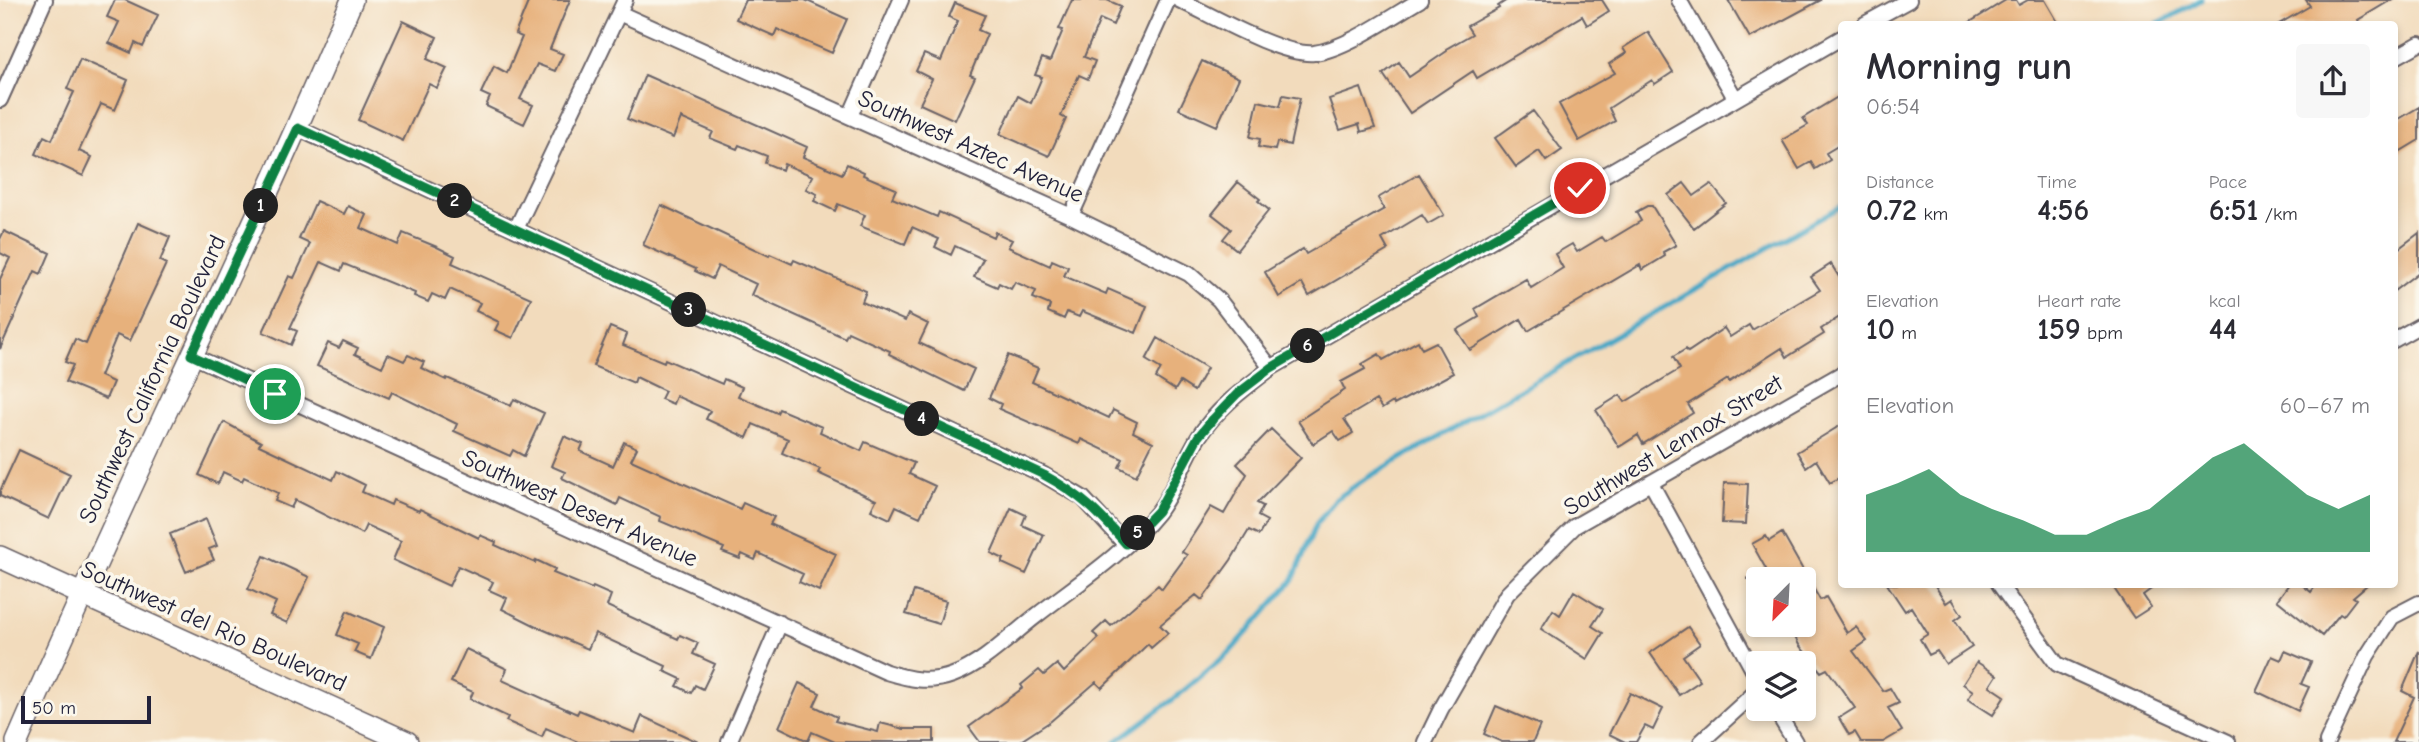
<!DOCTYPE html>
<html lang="en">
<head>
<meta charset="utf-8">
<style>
  body { margin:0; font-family:"Comic Neue",sans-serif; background:#f7f7f7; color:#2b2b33; height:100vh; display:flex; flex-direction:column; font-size:26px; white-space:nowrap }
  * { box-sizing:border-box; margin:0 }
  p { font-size:23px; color:#7c7c81 }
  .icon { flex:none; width:38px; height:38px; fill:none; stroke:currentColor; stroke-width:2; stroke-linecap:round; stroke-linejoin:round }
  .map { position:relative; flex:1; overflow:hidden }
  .details { position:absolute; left:1838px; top:21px; width:560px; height:567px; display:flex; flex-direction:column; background:#fff; border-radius:7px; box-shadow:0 4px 10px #0003 }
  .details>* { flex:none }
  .needle { width:46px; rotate:204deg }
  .buttons { position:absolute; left:1746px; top:567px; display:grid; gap:14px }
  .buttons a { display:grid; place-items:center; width:70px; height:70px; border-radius:7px; background:#fff; box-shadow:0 4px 10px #0003; font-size:35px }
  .scale { position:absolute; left:21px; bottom:18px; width:130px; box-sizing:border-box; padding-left:7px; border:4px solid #22223b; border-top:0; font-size:19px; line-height:24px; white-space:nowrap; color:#22223b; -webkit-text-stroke:5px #fbf7ec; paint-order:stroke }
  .pin { position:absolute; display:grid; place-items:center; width:60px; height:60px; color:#fff; margin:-30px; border:4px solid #fff; border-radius:50%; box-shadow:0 2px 7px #0007 }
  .km { position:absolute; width:35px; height:35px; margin:-18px; border-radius:50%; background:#222; color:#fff; font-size:19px; line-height:35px; text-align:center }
  .round { display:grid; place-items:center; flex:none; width:74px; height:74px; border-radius:7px; background:#f7f7f7 }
  .headline { display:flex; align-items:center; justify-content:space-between; height:119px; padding:0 28px }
  h1 { font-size:38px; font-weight:800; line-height:52px }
  .metrics { display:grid; grid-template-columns:repeat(3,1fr); gap:10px; height:119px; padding:7px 28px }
  .metrics div { display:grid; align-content:center }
  .metrics b { font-size:30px; font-weight:800 }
  .metrics small { font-size:19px; font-weight:400 }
  .metrics p { font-size:19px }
  .chart { height:196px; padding:14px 28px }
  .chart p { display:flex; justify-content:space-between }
  .chart svg { width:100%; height:126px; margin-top:7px; fill:#0b8043; opacity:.7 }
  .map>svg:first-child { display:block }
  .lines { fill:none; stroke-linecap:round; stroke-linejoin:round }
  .stream { stroke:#46a7c6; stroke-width:5 }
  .building { fill:#e7b17b }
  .street-casing { stroke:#6b6368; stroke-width:18 }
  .secondary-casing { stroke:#6b6368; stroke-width:24 }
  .street { stroke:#fff; stroke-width:14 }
  .secondary { stroke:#fff; stroke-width:21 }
  .route-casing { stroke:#fff; stroke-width:14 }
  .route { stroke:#0b8043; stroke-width:9 }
  .labels { text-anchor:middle; stroke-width:7; stroke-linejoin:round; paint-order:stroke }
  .street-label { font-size:24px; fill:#22223b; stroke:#fbf7ec }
</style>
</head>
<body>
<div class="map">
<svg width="2419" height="742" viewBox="0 0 2419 742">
  <rect width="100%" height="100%" fill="#fbf7ec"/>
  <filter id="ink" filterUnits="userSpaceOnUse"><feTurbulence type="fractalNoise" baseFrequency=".0143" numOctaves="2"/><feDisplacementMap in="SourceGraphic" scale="14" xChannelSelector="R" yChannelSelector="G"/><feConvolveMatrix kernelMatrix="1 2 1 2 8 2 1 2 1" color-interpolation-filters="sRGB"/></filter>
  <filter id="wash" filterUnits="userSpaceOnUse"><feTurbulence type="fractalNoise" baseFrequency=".00686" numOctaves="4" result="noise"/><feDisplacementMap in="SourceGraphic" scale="28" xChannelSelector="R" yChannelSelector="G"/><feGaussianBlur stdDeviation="1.57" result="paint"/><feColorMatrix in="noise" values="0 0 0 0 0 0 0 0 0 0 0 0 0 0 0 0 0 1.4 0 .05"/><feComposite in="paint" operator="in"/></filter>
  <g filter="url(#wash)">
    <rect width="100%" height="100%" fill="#f2dbbc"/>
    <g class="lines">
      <path class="stream" d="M2158,24l43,-24
        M1115,742l60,-44 55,-46 63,-72 23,-56 20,-25 29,-20 476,-273"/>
    </g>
    <g id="blocks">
      <path class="building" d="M115,0h10l33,15 -15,32 -8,-4 -4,10 -22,-10 10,-21 -12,-5z
        M529,0h41l-20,49 13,5 -8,17 -18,-7 -17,35 13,6 -9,19 -38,-18 4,-9 -9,-4 13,-27 13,7 15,-36 -7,-3z
        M745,0h60l42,19 -15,34 -55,-24 -3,7 -38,-17z
        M1072,0h35l14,6 -8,19 -13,-6 -16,38 11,4 -7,18 -9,-4 -18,41 5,3 -17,37 -49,-22 18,-38 13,7 11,-26 -7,-2 7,-17 8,3 13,-31 -4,-1z
        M1507,0h95l7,11 -22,14 -5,-9 -105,62 -4,-7 -63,42 -27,-39 16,-12 10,15 38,-26 -1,-2 26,-15 -5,-8 32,-18 -1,-2z
        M1728,0h93l-71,38z
        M2006,0h10l3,5 9,-5h17l14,24h-92z
        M2306,0h85l-33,20 2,4h-81l31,-18z
        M955,3l30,12 -7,15 9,4 -17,41 5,2 -20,43 -35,-16 12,-25 -16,-8 8,-17 17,7 17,-40 -9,-4z
        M403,21l34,16 -10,22 20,9 -10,20 -8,-4 -26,57 -45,-21z
        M1648,32l25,40 -18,12 -3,-4 -43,28 6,13 -36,20 -20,-37 56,-31 -6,-9 17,-11 -3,-5z
        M80,59l48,21 -13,30 -14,-6 -22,47 13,6 -9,19 -47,-22 8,-18 8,4 22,-48 -7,-3z
        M1202,61l37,17 -22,48 -38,-17z
        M645,75l162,72 -4,10 39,17 5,-10 17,8 -1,3 33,14 -4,9 45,19 2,-5 54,25 2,-5 17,8 -4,7 42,19 2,-6 16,7 -4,9 42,18 2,-5 39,17 -11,27 -54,-22 -3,6 -12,-5 -3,7 -16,-7 2,-7 -17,-7 3,-7 -21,-9 -4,7 -12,-6 -2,4 -23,-10 9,-18 -28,-13 -4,9 -16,-8 4,-8 -27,-12 -7,17 -45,-18 5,-11 -27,-11 -3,7 -21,-10 3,-7 -11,-5 7,-13 -29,-12 -2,6 -17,-7 2,-7 -28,-11 -2,4 -27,-11 3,-6 -32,-14 -8,20 -46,-19z
        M1361,88l14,40 -14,4 -2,-8 -19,6 -11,-31z
        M1283,95l17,3 -10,47 -13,-3 -2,8 -17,-3 2,-8 -10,-2 8,-36 22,5z
        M1841,95v49l-15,9 4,7 -15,9 -4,-7 -12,7 -17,-29 26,-15 -5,-7z
        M2419,107v33l-25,15v-33z
        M1533,111l29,39 -16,11 -7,-10 -23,16 -21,-29z
        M1419,174l25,41 -16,9 -6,-9 -40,24 6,11 -79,46 -7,-13 -23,14 -14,-25 38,-23 3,5 78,-45 -6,-11z
        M1238,182l22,17 -2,2 11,9 -32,40 -14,-11 8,-10 -19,-15z
        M1684,183l10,13 17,-12 15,19 -32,25 -26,-33z
        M316,201l28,13 4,-8 19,9 -6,13 37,17 5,-12 34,14 18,9 -3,7 79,35 -18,40 -18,-8 4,-8 -23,-11 4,-8 -30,-14 -5,11 -13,-6 -4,8 -14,-6 1,-3 -71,-29 -3,7 -20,-9 -31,66 7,3 -6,14 -28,-13 26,-56 5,2 16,-34 -11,-5z
        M661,205l108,51 1,-2 22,10 2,-4 72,31 -4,11 43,19 3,-7 20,10 -9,19 55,26 -10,22 -75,-37 1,-3 -42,-19 -3,6 -94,-43 5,-11 -38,-18 -6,13 -17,-8 1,-2 -53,-24z
        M1647,206h5l24,39 -13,7 2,4 -23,14 -2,-5 -112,66 -7,-12 -51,31 -13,-20 22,-13 -4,-8 51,-30 5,9 32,-20 -8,-14 17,-10 5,8 25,-15 4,5 35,-21 -5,-9z
        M138,223l32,14 -10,24 6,3 -36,77 -13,-6 -17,41 13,6 -7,17 -41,-17 8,-17 -8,-3 10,-23 11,5z
        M4,231l46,22 -9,21 -6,-3 -35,78v-70l10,-21 -10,-5v-14z
        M2419,233v39l-25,19v-39z
        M1831,264l10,16v36l-20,13 3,5 -37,23 -5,-9 -53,34 -1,-3 -40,25 5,9 -50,31 -5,-9 -19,12 -23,-37 24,-15 5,7 55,-33 -7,-12 13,-8 2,3 36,-24 6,9 19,-12 3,5 68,-40 -9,-13z
        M610,327l17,7 -4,11 41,17 1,-3 57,25 2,-5 18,8 -4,9 39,17 2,-4 43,18 -2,5 41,19 4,-9 49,21 -5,11 26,12 -15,31 -24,-11 -6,13 -19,-9 5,-10 -58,-27 2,-4 -38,-16 6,-14 -35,-15 -6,14 -41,-19 4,-8 -34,-15 -3,8 -12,-5 4,-8 -29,-14 -2,6 -41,-17z
        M1158,338l49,30 -13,23 -14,-9 -5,8 -19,-12 5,-9 -15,-9z
        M343,341l15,7 -3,6 27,13 6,-13 16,7 4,-6 16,7 -3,6 25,12 1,-2 64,28 3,-7 30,14 -20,43 -11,-6 -3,6 -56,-25 3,-7 -65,-32 -3,6 -72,-32 11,-23 11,5z
        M1418,341l4,8 14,-7 17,31 -59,32 -1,-3 -11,7 -6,-9 -32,19 9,14 -13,8 -7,-10 -20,13 -15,-23 47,-31 -4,-8 24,-13 -3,-5 17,-10 4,6z
        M1008,355l30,13 -6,14 77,36 4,-8 24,12 -4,10 20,10 -17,34 -17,-9 4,-8 -42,-20 -2,5 -80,-35 2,-5 -12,-6z
        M224,422l37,20 -2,3 74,35 4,-9 28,14 -3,7 29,13 2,-5 26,11 1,-2 59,29 1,-3 16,7 -1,3 40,18 1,-3 19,9 -2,4 39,16 1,-2 18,8 -4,11 71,33 2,-4 18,8 -5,11 22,10 -12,25 -8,-4 -4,8 -14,-7 4,-7 -17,-8 2,-5 -71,-33 -7,16 -46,-20 -40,-20 5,-11 -18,-8 4,-8 -35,-16 -9,20 -56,-26 8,-19 -35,-16 -4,9 -67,-34 -4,8 -16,-7 3,-8 -34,-16 -2,4 -19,-9 -5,12 -19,-9z
        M1841,425v52l-11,6 -14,-23 -10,7 -9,-15z
        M1271,429l30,29 -44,45 6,3 -5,10 9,5 -8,14 -10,-5 -18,30 -29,40 -6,-5 -36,30 8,8 -17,15 -3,-4 -46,44 -6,-6 -45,39 -32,21h-39l-11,-15 54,-39 -2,-3 18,-15 5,5 13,-11 7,8 35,-34 -6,-5 13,-12 5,5 47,-41 4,4 25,-34 -5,-3 29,-45 13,7 23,-40 -10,-10z
        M564,436l19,8 -3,7 33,15 11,-24 13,6 -6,12 109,49 3,-6 31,14 -4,7 66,30 -17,37 -20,-9 4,-8 -45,-21 -3,7 -13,-6 -2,5 -18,-7 2,-4 -64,-27 1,-4 -41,-19 -3,7 -55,-27 3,-6 -14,-6z
        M19,450l51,24 -21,45 -49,-23v-5z
        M1724,483l24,1 -2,40 -24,-1z
        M1011,508l15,7 -4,10 22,10 -18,39 -24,-11 2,-4 -13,-6z
        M206,519l11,27 -8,3 5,11 -28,12 -16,-38z
        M1782,533l21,37 -17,9h-39l19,-10 -14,-25 14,-8 3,5z
        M264,556l45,21 -22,46 -17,-8 6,-13 -28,-13z
        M1804,572l16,28 6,-3 21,36 9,-6 11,14 -14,10 30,40 7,-3 9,15 -11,5 14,23 -19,11h-22l-6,-10 -6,3 -10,-17 16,-10 -28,-39 -6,3 -22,-27 -9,-18 14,-2z
        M1887,584h47l12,19 6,-4 10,16 -7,5 17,27 -26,17 -9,-13 -8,4 -9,-16 8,-5 -17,-27 -6,4z
        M2111,584h47l-15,11 8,12 -17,11z
        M2289,584h12l10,8 6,-8h51l-15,13 3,2 -13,17 -3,-2 -18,22 -45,-36z
        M914,591l32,10 -7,23 -33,-10z
        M1574,591l29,18 -11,17 11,7 -16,26 -46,-30 12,-19 7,5z
        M347,611l37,16 -13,32 -17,-7 4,-8 -21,-9z
        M1688,627l12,17 -17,12 17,25 -21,14 -29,-42z
        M466,649l41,20 -5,11 75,34 2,-4 56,23 7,-17 56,26h-120l-32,-14 -4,9 -36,-16 2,-4 -38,-18 3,-7 -22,-10z
        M2285,651l26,11 -10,22 8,3 -11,24 -42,-20 16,-35 9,4z
        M2419,651v91h-26l21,-45 -12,-6z
        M1977,662l20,13 -7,11 15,10 -12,19 -25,-16 5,-8 -10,-7z
        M799,683l21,10 -6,13 23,11 -2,4 43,11 2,-9 24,6h30v13h-99l-23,-10 -4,9 -29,-14z
        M1630,693l33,16 -10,21 -8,-4 -9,16h-11l-16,-8z
        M1496,706l44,19 -7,17h-31l-18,-8z"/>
    </g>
  </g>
  <g filter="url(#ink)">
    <use href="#blocks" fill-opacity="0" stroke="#6b6368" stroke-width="2"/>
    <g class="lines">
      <g class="street-casing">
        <path id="street" d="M1179,0c32,15 102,56 135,53 32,-4 78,-37 106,-53
          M1679,0l56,98
          M619,13l452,203 118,58 30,26 52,68
          M1865,24l44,-24
          M2394,58l25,-14
          M0,100l45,-100
          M850,116l51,-116
          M297,128l747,347 39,23 43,47
          M1071,216l97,-216
          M516,229l109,-229
          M2394,340l25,-14
          M191,355l695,317c23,7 43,12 67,3 30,-11 57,-39 83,-59 41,-32 88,-62 121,-103 18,-23 26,-51 41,-75 18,-29 47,-50 73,-70l570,-330
          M1651,483l108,198
          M1999,584l58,80 171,78
          M1775,709l20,33
          M729,742l51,-119
          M1425,742l16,-33 66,-115 68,-68 266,-152
          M1701,742l58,-53
          M2327,742l40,-86 25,-39 27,-14"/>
      </g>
      <g class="secondary-casing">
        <path id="secondary" d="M0,557l407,185
          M17,742c107,-249 229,-492 335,-742"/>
      </g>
      <use href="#street" class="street"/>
      <use href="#secondary" class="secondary"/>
    </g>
  </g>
  <g class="lines" filter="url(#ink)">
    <g class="route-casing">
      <path id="route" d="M275,394l-84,-39 107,-227 746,347c37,20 55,38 82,69l32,-33 40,-74 15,-18 24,-25 34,-26 309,-180"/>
    </g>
    <use href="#route" class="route"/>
  </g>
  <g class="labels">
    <g class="street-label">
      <text transform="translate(971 146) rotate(24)" y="8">Southwest Aztec Avenue</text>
      <text transform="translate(152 379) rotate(-65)" y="8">Southwest California Boulevard</text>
      <text transform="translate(1673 445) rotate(-31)" y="8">Southwest Lennox Street</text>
      <text transform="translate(580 508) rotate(24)" y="8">Southwest Desert Avenue</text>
      <text transform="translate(214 626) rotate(24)" y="8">Southwest del Rio Boulevard</text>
    </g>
  </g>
</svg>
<div class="buttons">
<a><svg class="needle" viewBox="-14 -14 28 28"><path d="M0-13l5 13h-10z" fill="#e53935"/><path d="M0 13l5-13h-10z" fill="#7c7c81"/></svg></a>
<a><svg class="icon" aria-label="layers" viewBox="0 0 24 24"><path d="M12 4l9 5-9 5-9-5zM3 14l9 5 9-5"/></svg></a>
</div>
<div class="scale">50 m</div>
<div class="pin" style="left:275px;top:394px;background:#1e9e55"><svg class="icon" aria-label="arrive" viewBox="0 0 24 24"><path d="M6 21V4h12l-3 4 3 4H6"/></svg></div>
<div class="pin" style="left:1580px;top:188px;background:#d93025"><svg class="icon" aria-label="check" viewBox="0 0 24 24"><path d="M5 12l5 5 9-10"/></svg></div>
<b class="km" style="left:261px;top:206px">1</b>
<b class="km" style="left:455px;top:201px">2</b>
<b class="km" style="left:689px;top:310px">3</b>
<b class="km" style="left:922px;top:419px">4</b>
<b class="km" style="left:1138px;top:533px">5</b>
<b class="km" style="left:1308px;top:346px">6</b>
<section class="details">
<div class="headline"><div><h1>Morning run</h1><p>06:54</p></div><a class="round"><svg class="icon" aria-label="share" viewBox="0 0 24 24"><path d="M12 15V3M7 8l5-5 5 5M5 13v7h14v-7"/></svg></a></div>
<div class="metrics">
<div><p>Distance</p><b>0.72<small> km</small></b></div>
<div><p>Time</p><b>4:56</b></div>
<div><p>Pace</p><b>6:51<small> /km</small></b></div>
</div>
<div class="metrics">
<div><p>Elevation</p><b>10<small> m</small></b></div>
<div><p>Heart rate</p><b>159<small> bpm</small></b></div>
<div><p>kcal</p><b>44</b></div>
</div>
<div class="chart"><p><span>Elevation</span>60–67 m</p>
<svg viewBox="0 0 160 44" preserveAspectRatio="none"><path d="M0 44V24L10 20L20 15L30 24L40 29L50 33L60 38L70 38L80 33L90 29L100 20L110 11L120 6L130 15L140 24L150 29L160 24V44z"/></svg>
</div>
</section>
</div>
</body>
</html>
